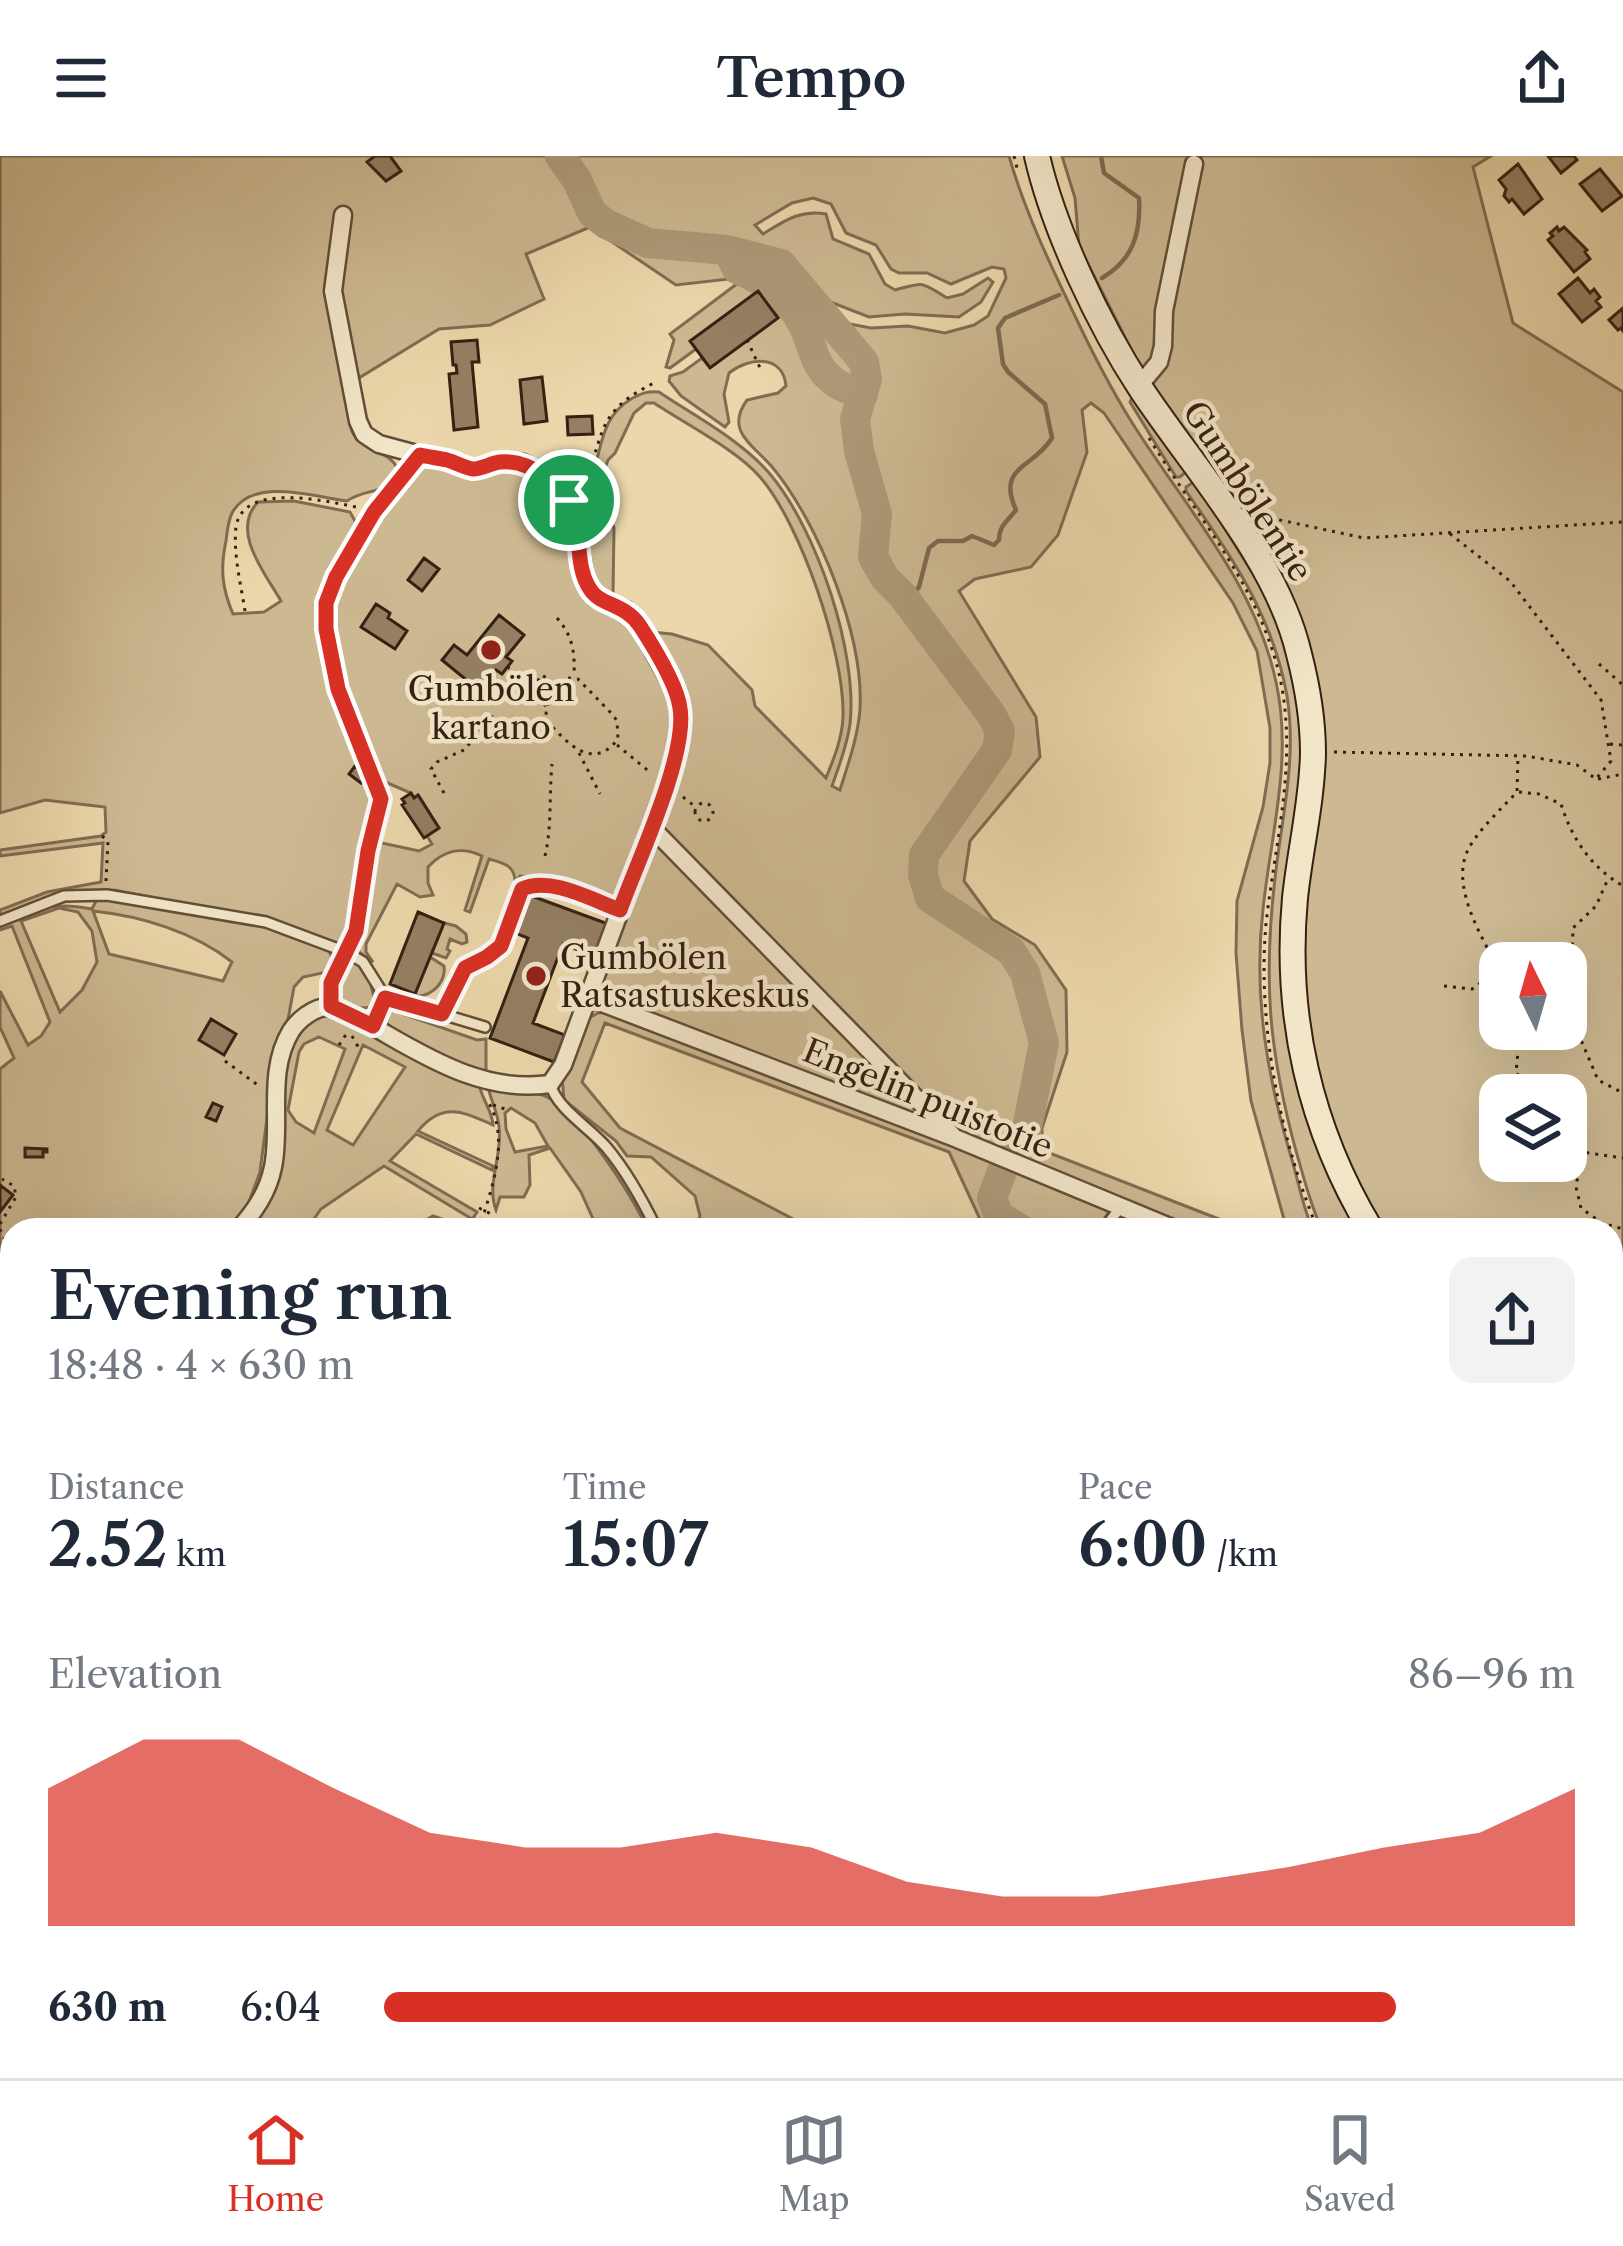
<!DOCTYPE html>
<html lang="en">
<head>
<meta charset="utf-8">
<style>
  body { margin:0; font-family:"Libre Caslon Text",serif; background:#f2f2f3; color:#1f2937; height:100vh; display:flex; flex-direction:column; font-size:45px; white-space:nowrap }
  * { box-sizing:border-box; margin:0 }
  p { font-size:39px; color:#747a83 }
  .icon { flex:none; width:66px; height:66px; fill:none; stroke:currentColor; stroke-width:2; stroke-linecap:round; stroke-linejoin:round }
  .map { position:relative; flex:1; overflow:hidden }
  .panel { position:absolute; left:0px; top:1062px; width:1623px; height:861px; display:flex; flex-direction:column; background:#fff; border-radius:36px 36px 0 0; box-shadow:0 12px 48px #0002 }
  .panel>* { flex:none }
  .needle { width:78px; rotate:355deg }
  .controls { position:absolute; left:1479px; top:786px; display:grid; gap:24px }
  .controls a { display:grid; place-items:center; width:108px; height:108px; border-radius:24px; background:#fff; box-shadow:0 12px 48px #0002; font-size:60px }
  .pin { position:absolute; display:grid; place-items:center; width:102px; height:102px; color:#fff; margin:-51px; border:6px solid #fff; border-radius:50%; box-shadow:0 3px 12px #0007 }
  .round { display:grid; place-items:center; flex:none; width:126px; height:126px; border-radius:24px; background:#f2f2f3 }
  .headline { display:flex; align-items:center; justify-content:space-between; height:204px; padding:0 48px }
  h1 { font-size:66px; font-weight:600; line-height:90px }
  .stats { display:grid; grid-template-columns:repeat(3,1fr); gap:18px; height:204px; padding:12px 48px }
  .stats div { display:grid; align-content:center }
  .stats b { font-size:60px; font-weight:600 }
  .stats small { font-size:33px; font-weight:400 }
  .stats p { font-size:33px }
  .chart { height:336px; padding:24px 48px }
  .chart p { display:flex; justify-content:space-between }
  .chart svg { width:100%; height:216px; margin-top:12px; fill:#d93025; opacity:.7 }
  ul { padding:0 48px; list-style:none; font-size:39px }
  li { display:grid; grid-template-columns:192px 144px 1fr; align-items:center; height:90px }
  li i { height:30px; border-radius:15px; background:#d93025 }
  header { display:flex; justify-content:space-between; align-items:center; height:156px; padding:0 48px; background:#fff; font-size:54px; font-weight:600 }
  .menu { display:flex; justify-content:space-around; align-items:center; height:168px; border-top:3px solid #e0e1e3; background:#fff; font-size:33px; color:#747a83 }
  .menu a { display:grid; justify-items:center; gap:6px }
  .menu .active { color:#d93025 }
  .map>svg:first-child { display:block }
  .green { fill:#ccb891; stroke:#806c52; stroke-width:3; fill-rule:evenodd }
  .lines { fill:none; stroke-linecap:round; stroke-linejoin:round }
  .stream { stroke:#7d694f; stroke-width:4.5 }
  .river { stroke:#ad9977; stroke-width:30 }
  .building { fill:#947f62; stroke:#352012; stroke-width:3 }
  .service-casing { stroke:#624e38; stroke-width:14 }
  .minor-casing { stroke:#624e38; stroke-width:21 }
  .secondary-casing { stroke:#352012; stroke-width:28 }
  .path { stroke:#352012; stroke-width:3; stroke-dasharray:3 6; stroke-linecap:butt }
  .service { stroke:#f2e5c8; stroke-width:9 }
  .minor { stroke:#f2e5c8; stroke-width:16 }
  .secondary { stroke:#f2e5c8; stroke-width:24 }
  .route-casing { stroke:#fff; stroke-width:24 }
  .route { stroke:#d93025; stroke-width:15 }
  .poi-dot { fill:#8f2418; stroke:#f2e5c8; stroke-width:4.5 }
  .labels { text-anchor:middle; stroke-width:9; stroke-linejoin:round; paint-order:stroke }
  .street-label { font-size:33px; fill:#352012; stroke:#f2e5c8 }
  .poi-label { font-size:33px; fill:#352012; stroke:#f2e5c8 }
</style>
</head>
<body>
<header><svg class="icon" aria-label="menu" viewBox="0 0 24 24"><path d="M4 6h16M4 12h16M4 18h16"/></svg>Tempo<svg class="icon" aria-label="share" viewBox="0 0 24 24"><path d="M12 15V3M7 8l5-5 5 5M5 13v7h14v-7"/></svg></header>
<div class="map">
<svg width="1623" height="1922" viewBox="0 0 1623 1922">
  <rect width="100%" height="100%" fill="#ebd7ab"/>
  <filter id="stains"><feTurbulence type="fractalNoise" baseFrequency=".00167" numOctaves="4"/><feColorMatrix values="0 0 0 0 .2 0 0 0 0 .09 0 0 0 0 .02 0 0 0 .5 -.17"/></filter>
  <radialGradient id="worn" r=".72"><stop offset=".6" stop-color="#630" stop-opacity="0"/><stop offset="1" stop-color="#630" stop-opacity=".3"/></radialGradient>
  <path class="green" d="M0,0h1009c16,56 41,108 66,160 17,36 35,71 56,105 53,85 124,161 145,261 17,77 -5,151 -13,227 -10,87 4,168 29,251 7,24 11,48 21,70h-26l-36,-129 -9,-71 -6,-77 1,-52 26,-94 7,-44v-35l-13,-77 -24,-48 -129,-190 -13,-10 -9,7 5,42 -29,83 -27,32 -56,12 -16,12 77,126 4,40 -70,84 -6,40 28,38 43,26 31,45 1,62 -25,76v14l10,12 195,76h-49l-592,-233 -7,-7 19,-93 -55,-18h-27l-16,-3 -5,6c0,-17 -12,-19 -26,-23l-19,53 -5,-2 17,-54c-21,-10 -38,-6 -54,11v16l5,12 -13,2 -23,-13 -31,60v8l7,10 -17,-12 -2,-10 19,-99 46,10 13,-7 -5,-8 12,-8 -20,-32 -5,2 -3,-5 -33,-14 -7,3c0,49 -10,119 -28,163l-61,-22 -168,-33 -114,27v-7l47,-18 54,-10 2,-39 -103,13v-6l101,-14 5,-4 -1,-25 -60,-7 -45,13zM813,42l18,6 15,29 30,12 15,24 8,4h28l24,11 41,-17 12,2 2,9 -18,38 -14,9 -29,8 -37,-7 -37,2 -21,-4 -20,-13 3,-8 36,14 36,-3 54,3 22,-15 12,-20 -5,-4 -25,16 -16,4c-27,-17 -22,-16 -52,-8l-10,-6 -16,-30 -36,-15 -7,-25c-25,-5 -42,7 -63,20l-8,-9 37,-22zM590,71l86,58 70,-8 -76,57 4,6 -8,27 4,1 26,-19 -5,-8 67,-49 20,25 -68,50 -8,-9 -19,14 -13,4 -1,5 12,15 44,31 4,-5 -5,-28 5,-21c20,-16 54,-19 57,13l-8,7 -31,7c-23,32 7,45 26,68 46,56 91,168 87,241 -2,28 -12,55 -20,81l-8,-4c7,-20 15,-40 18,-62 8,-72 -33,-194 -80,-250 -29,-34 -74,-57 -111,-82 -12,-1 -17,1 -28,7 -30,18 -29,48 -39,78 -4,9 -11,17 -15,25l-17,1 -30,-28 -24,-7 -47,6 -15,-9 -22,-3 -43,53 -16,27 -7,-3 -1,-18 -5,-9 -56,-11 -36,1c-28,29 7,71 23,99l-17,11 -31,2c-11,-26 -13,-45 -7,-73 1,-9 2,-20 6,-28 20,-37 82,-16 115,-12 19,-13 35,-5 52,-27 -5,-24 -31,-19 -45,-39 -6,-9 -7,-29 -9,-41l14,-16 80,-49 51,-4 54,-26 -18,-45zM646,247h8c30,20 83,47 106,74 41,47 85,177 83,240 -1,22 -9,41 -17,61l-71,-72 -3,-16 -44,-45 -36,-11 -21,-2 -17,-24 -21,-13 1,-67 -15,-44 9,-24 7,-7 19,-40z
    M1062,0h429l-18,11 40,156 110,69v1026l-12,-6v-182h-228l-19,-30 -28,-61 -19,-55 -16,-119 16,-279 -180,-325 -58,-115 -4,-48zM1500,807h66v66h-66zM1500,939h66v66h-66z
    M1133,241l54,74 -7,6h-4l-46,-75z
    M1195,325l75,120 25,77 7,76 -12,295c13,65 36,122 67,181h-35c-12,-26 -18,-52 -26,-79 -27,-99 -33,-170 -21,-273 7,-62 22,-119 12,-182 -14,-80 -56,-141 -101,-205v-4z
    M103,743l163,27 60,21c8,10 7,14 1,25l-24,5 -9,10 -7,38 -12,32 -15,115 -15,41 -12,17h-221v72l-12,-9v-224l14,-11 -14,-31v-36l28,54 13,-9 9,-14 -38,-96 -12,4v-6c38,-15 50,-23 92,-15l4,-8zM59,752l19,4 14,19 5,31 -15,28 -22,22 -39,-91zM93,755c48,5 101,21 139,51l-9,19 -114,-27z
    M444,767l12,3 10,8 1,8 -5,2 -12,-5 -3,10 3,2 -4,7 -14,-5z
    M430,801l14,9c2,15 -10,29 -26,30l-3,-2z
    M350,802c19,10 21,25 25,45l-4,4c-38,6 -41,-20 -26,-48z
    M394,855l83,29 9,-1v35l-44,-14 -56,-34 3,-13z
    M611,856l351,136 149,62 -16,20h-110l-36,-78 -344,-129 -23,59 38,46 194,102h-119l5,-14 -5,-20 -44,-39 -24,-1 -11,-15 -52,-41 -2,-23 25,-58 11,-6z
    M326,857l13,2 140,69c3,16 13,26 14,41 -30,-13 -50,-24 -75,6l75,35 -1,4 -76,-36 -26,27 87,51 -4,6 18,8 -1,4h-82l25,-14 34,12 5,-9 -88,-53 -63,43 -15,21h-59l16,-23 16,-123 19,-58zM319,881l26,12 -31,84 -18,-11 -8,-12 11,-58 5,-8zM363,889l42,22 -52,78 -26,-15z
    M488,931c18,1 40,2 57,9 34,15 87,100 103,134h-50l-17,-38 -31,-44 -21,7 1,30 -6,12h-24l-4,13c-10,-26 7,-55 3,-83 -1,-14 -8,-26 -11,-40zM511,952l24,15 13,23 -33,6 -9,-23 -1,-16z
    M0,1148l12,10v71l-12,11z
    M12,1244v667h1599v-615l12,6v620h-1623v-668z"/>
  <g class="lines">
    <path class="stream" d="M1101,0l3,17 35,25c2,35 -6,62 -37,80
      M907,446l12,-15 10,-39 9,-7h25l9,-5 22,9 5,-5c0,-15 9,-19 17,-30 -20,-44 17,-41 36,-72l-7,-34 -37,-32 -5,-8 -5,-36 7,-10 54,-23
      M1027,1911l19,11"/>
    <path class="river" d="M560,0l17,24 15,33 14,11 42,19 79,7 54,14 83,98 3,17 -12,40 4,32 18,63 -4,43 12,21 18,18 88,118 9,17 -3,19 -73,105 -1,20 7,23 81,53 14,22 19,70 -17,85 -16,19 -19,51 7,18 23,14
      M730,99l7,14c25,10 54,31 66,56 11,22 9,41 33,58 7,5 18,8 27,12
      M794,1922l3,-11"/>
  </g>
  <path class="building" d="M375,0h15l11,15 -15,10 -19,-19z
    M1548,0h26l3,4 -16,13z
    M1518,8l24,35 -18,15 -12,-15 -3,3 -5,-6 2,-7 -7,-9z
    M1600,13l22,27 -20,15 -22,-27z
    M1557,71l2,4 5,-4 23,23 -2,2 5,7 -16,13 -26,-32 5,-4 -3,-3z
    M1578,122l12,15 4,-4 6,8 -4,4 5,6 -19,15 -23,-28z
    M758,135l20,27 -68,50 -20,-27z
    M1623,152v23l-2,-3 -3,2 -9,-10z
    M477,184l2,22h-7l6,65 -24,3 -5,-56 8,-1 -1,-8h-3l-2,-23z
    M542,221l5,44 -23,3 -4,-44z
    M592,260l1,18 -25,1 -1,-18z
    M424,402l15,11 -17,22 -14,-11z
    M376,448l14,9 -2,5 19,13 -12,18 -34,-22z
    M499,459l25,20 -18,22 6,4 -10,13 -6,-4 -16,21 -38,-31 12,-15 13,10z
    M355,610l12,8 -6,9 -12,-9z
    M411,637l3,5 4,-3 21,33 -15,10 -22,-33 3,-2 -3,-4z
    M529,739l79,29 -12,33 -33,-13 -30,79 32,12 -11,27 -64,-24 38,-100 -13,-5z
    M418,756l26,11 -29,71 -25,-10z
    M211,863l25,15 -12,21 -25,-15z
    M213,947l9,4 -6,14 -10,-4z
    M25,992l22,1v3h-4v5h-18z
    M0,1029l13,10 -13,17z"/>
  <g class="lines">
    <g class="service-casing">
      <path id="service" d="M0,765l64,-25 43,-1 159,27 80,30 17,10 22,35 -12,29
        M385,841l100,30
        M331,850v-23l25,-52 12,-80 13,-52 -43,-110 -12,-60v-26l10,-26 38,-65
        M442,858l23,-47 36,-21 21,-57c29,-14 70,11 98,21
        M550,928c8,26 39,43 57,64 20,24 36,53 50,82
        M1103,1074l17,-22
        M732,1911l26,11
        M603,1922l2,-11
        M775,1922l5,-11
        M832,1922l5,-11"/>
    </g>
    <g class="minor-casing">
      <path id="minor" d="M343,59l-10,76 25,130 6,13 15,10 41,11 20,3 34,11 27,-7 22,1 12,6 34,31 7,20 9,62 10,15 31,13 12,13 39,71 4,16 -6,52 -24,65
        M1139,230l20,-24 4,-16 1,-35 30,-147
        M589,842l366,140 222,92
        M238,1074c17,-19 30,-38 35,-63 9,-44 -7,-95 18,-136 7,-11 23,-24 37,-24 15,0 45,19 58,27 50,29 104,59 164,50l13,-19 88,-238 304,311
        M0,1141l12,9
        M0,1248l12,-11"/>
    </g>
    <g class="secondary-casing">
      <path id="secondary" d="M1037,0c17,74 62,169 104,233 53,80 136,170 158,265 8,31 14,67 14,99 -1,49 -13,97 -18,145 -11,118 15,231 76,332
        M1611,1269l12,5"/>
    </g>
    <path class="path" d="M1014,0l4,16
      M747,184l15,32
      M1149,282c48,79 111,149 131,240 18,84 -5,163 -14,246 -9,98 14,216 52,306
      M1232,323l43,40 89,19 259,-16
      M583,330l4,-6c17,-52 13,-70 67,-97
      M383,345l24,-31
      M245,455c-4,-26 -12,-57 -9,-84 7,-47 94,-25 125,-19
      M557,462c16,18 18,35 17,58
      M1599,508l24,21
      M507,511l28,17
      M568,522l10,1 35,36 4,6 1,18c-25,33 -51,4 -71,-18 -4,-18 6,-33 21,-43z
      M546,550l-17,-13 13,-18 14,10
      M512,574l11,-5 21,-3
      M1610,588l13,1
      M617,589l34,28
      M1334,596l192,4 51,9 19,14 15,-18 -10,-61 -91,-119 -61,-48
      M579,597l21,41
      M1598,623l25,-5
      M1519,636l20,2 22,10c11,35 30,63 62,82
      M444,637l-13,-24 6,-7 27,-12 29,-35
      M683,641l14,11
      M695 656a9 9 0 1 1 18 0a9 9 0 1 1-18 0Z
      M102,680l6,5 -2,40
      M545,700c7,-30 4,-61 7,-92
      M1500,815c-17,-31 -49,-83 -33,-119 9,-20 35,-44 50,-60l1,-36
      M1566,815l6,-12 1,-31 23,-22 12,-27
      M1444,830l28,3 14,-10 14,3
      M1566,863l15,21 17,40 25,13
      M1520,873l-4,44 23,22
      M352,880l8,14
      M339,889l10,-15
      M225,905l34,25
      M493,949l15,5
      M1566,980l16,16 41,6
      M1582,996l-6,35 5,21 21,15 21,6
      M479,1052l16,8
      M470,1067l9,5c13,-39 32,-91 8,-128
      M0,1068l16,-27 -2,-11 -12,-7
      M0,1073l12,28
      M1611,1229l12,4
      M1611,1535l12,-1
      M1611,1548l12,-11
      M0,1610l12,-12
      M0,1874l12,-14
      M1413,1922l1,-11"/>
    <use href="#service" class="service"/>
    <use href="#minor" class="minor"/>
    <use href="#secondary" class="secondary"/>
  </g>
  <g class="lines">
    <g class="route-casing">
      <path id="route" d="M420,299c9,2 18,3 27,5 8,2 18,8 26,9 9,0 18,-6 27,-7 31,-3 68,26 75,56 6,23 1,50 15,71 10,17 35,14 50,37 13,20 37,58 40,82 8,47 -43,154 -60,202 -28,-10 -69,-34 -98,-21l-21,57 -14,11 -22,11 -23,46 -57,-16 -12,28 -42,-20v-23l25,-52 12,-80 13,-52 -43,-110 -12,-60v-26l10,-26 38,-65z"/>
    </g>
    <use href="#route" class="route"/>
  </g>
  <g class="poi-dot">
    <circle cx="491" cy="494" r="12"/>
    <circle cx="536" cy="820" r="12"/>
  </g>
  <g class="labels">
    <g class="street-label">
      <text transform="translate(1248 335) rotate(57)" y="12">Gumbölentie</text>
      <text transform="translate(928 942) rotate(22)" y="12">Engelin puistotie</text>
    </g>
    <g class="poi-label">
      <text x="491" y="545">Gumbölen<tspan x="491" dy="38">kartano</tspan></text>
      <text x="560" y="813" text-anchor="start">Gumbölen<tspan x="560" dy="38">Ratsastuskeskus</tspan></text>
    </g>
  </g>
  <rect width="100%" height="100%" filter="url(#stains)"/>
  <rect width="100%" height="100%" fill="url(#worn)"/>
</svg>
<div class="controls">
<a><svg class="needle" viewBox="-14 -14 28 28"><path d="M0-13l5 13h-10z" fill="#e53935"/><path d="M0 13l5-13h-10z" fill="#747a83"/></svg></a>
<a><svg class="icon" aria-label="layers" viewBox="0 0 24 24"><path d="M12 4l9 5-9 5-9-5zM3 14l9 5 9-5"/></svg></a>
</div>
<div class="pin" style="left:569px;top:344px;background:#1e9e55"><svg class="icon" aria-label="arrive" viewBox="0 0 24 24"><path d="M6 21V4h12l-3 4 3 4H6"/></svg></div>
<section class="panel">
<div class="headline"><div><h1>Evening run</h1><p>18:48 · 4 × 630 m</p></div><a class="round"><svg class="icon" aria-label="share" viewBox="0 0 24 24"><path d="M12 15V3M7 8l5-5 5 5M5 13v7h14v-7"/></svg></a></div>
<div class="stats">
<div><p>Distance</p><b>2.52<small> km</small></b></div>
<div><p>Time</p><b>15:07</b></div>
<div><p>Pace</p><b>6:00<small> /km</small></b></div>
</div>
<div class="chart"><p><span>Elevation</span>86–96 m</p>
<svg viewBox="0 0 160 44" preserveAspectRatio="none"><path d="M0 44V16L10 6L20 6L30 16L40 25L50 28L60 28L70 25L80 28L90 35L100 38L110 38L120 35L130 32L140 28L150 25L160 16V44z"/></svg>
</div>
<ul>
<li><b>630 m</b>6:04<i style="width:85%"></i></li>
</ul>
</section>
</div>
<nav class="menu">
<a class="active"><svg class="icon" aria-label="home" viewBox="0 0 24 24"><path d="M3 11l9-7 9 7M6 9v11h12V9"/></svg>Home</a>
<a><svg class="icon" aria-label="map" viewBox="0 0 24 24"><path d="M3 6l6-2 6 2 6-2v14l-6 2-6-2-6 2zM9 4v14M15 6v14"/></svg>Map</a>
<a><svg class="icon" aria-label="saved" viewBox="0 0 24 24"><path d="M7 4h10v16l-5-4-5 4z"/></svg>Saved</a>
</nav>
</body>
</html>
